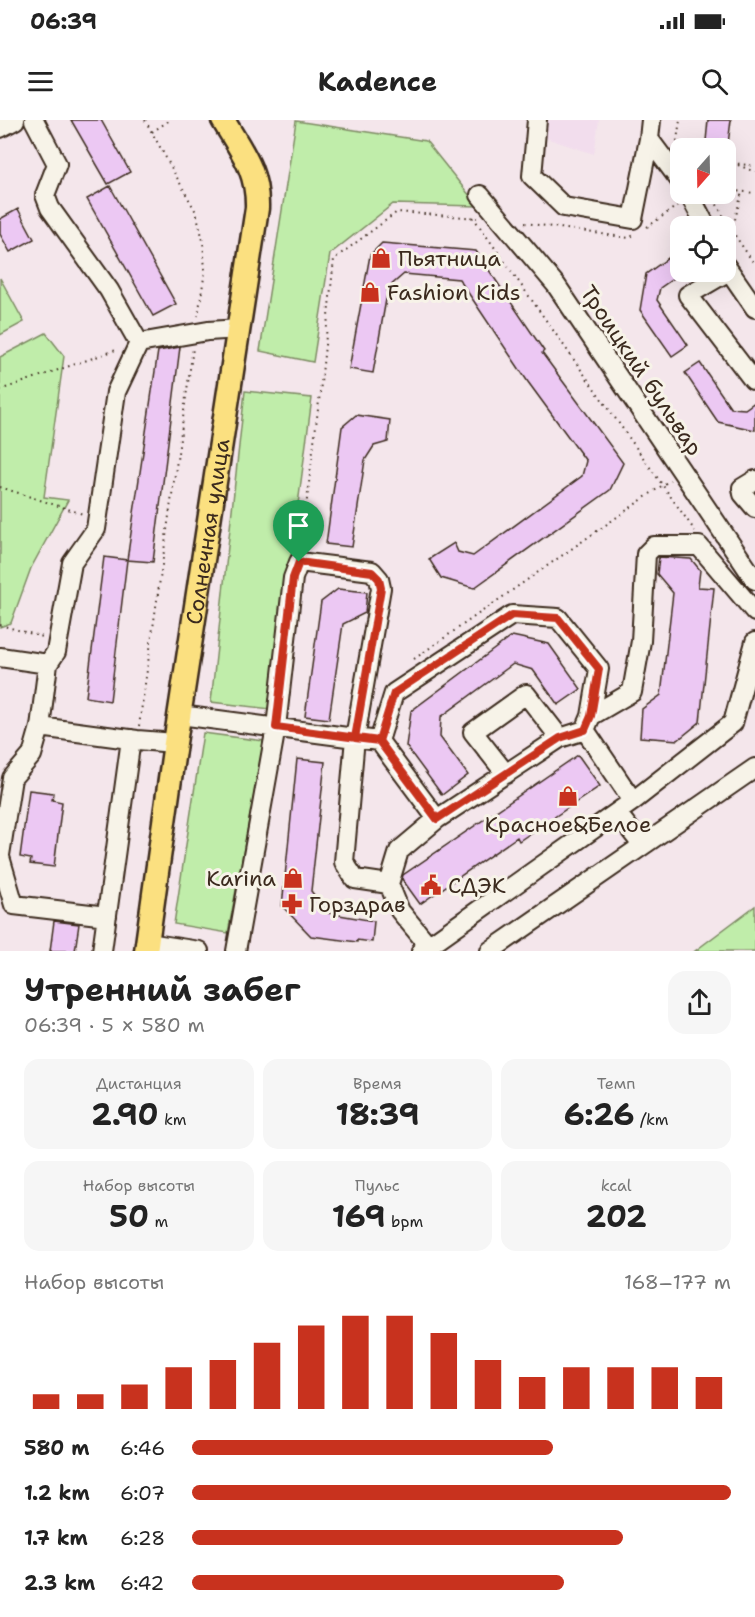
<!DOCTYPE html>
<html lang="ru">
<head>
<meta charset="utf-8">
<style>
  body { margin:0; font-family:"Shantell Sans",sans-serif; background:#f6f6f6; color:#222; height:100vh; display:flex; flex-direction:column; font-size:22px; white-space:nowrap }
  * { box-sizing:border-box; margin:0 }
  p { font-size:20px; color:#767676 }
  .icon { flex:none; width:33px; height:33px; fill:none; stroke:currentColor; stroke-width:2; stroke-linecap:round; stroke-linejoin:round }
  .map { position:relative; height:831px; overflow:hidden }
  .panel { display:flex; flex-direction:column; background:#fff; flex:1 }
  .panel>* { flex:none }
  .needle { width:39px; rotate:200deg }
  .buttons { position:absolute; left:670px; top:18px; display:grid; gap:12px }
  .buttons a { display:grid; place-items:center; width:66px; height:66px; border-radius:12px; background:#fff; box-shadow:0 6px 24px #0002; font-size:30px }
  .pin { position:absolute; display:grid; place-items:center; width:51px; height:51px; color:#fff; margin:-62px -26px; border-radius:50% 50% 50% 0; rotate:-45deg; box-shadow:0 0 6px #0007 }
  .pin .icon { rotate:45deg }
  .round { display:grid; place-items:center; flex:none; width:63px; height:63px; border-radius:18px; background:#f6f6f6 }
  .head { display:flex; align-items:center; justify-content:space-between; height:102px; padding:0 24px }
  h1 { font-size:33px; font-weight:700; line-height:45px }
  .metrics { display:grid; grid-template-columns:repeat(3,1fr); gap:9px; height:102px; padding:6px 24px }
  .metrics div { display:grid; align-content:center; border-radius:15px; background:#f6f6f6; text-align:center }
  .metrics b { font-size:30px; font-weight:700 }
  .metrics small { font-size:16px; font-weight:400 }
  .metrics p { font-size:16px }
  .chart { height:168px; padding:12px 24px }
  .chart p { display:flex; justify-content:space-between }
  .chart svg { width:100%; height:108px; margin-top:6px; stroke:#c8321e; stroke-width:6 }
  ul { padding:0 24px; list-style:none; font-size:20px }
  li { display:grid; grid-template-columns:96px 72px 1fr; align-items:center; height:45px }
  li i { height:15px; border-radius:8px; background:#c8321e }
  .status { display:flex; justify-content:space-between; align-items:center; height:42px; padding:0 30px; background:#fff; direction:ltr }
  .status svg { height:16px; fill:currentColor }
  header { display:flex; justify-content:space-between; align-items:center; height:78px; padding:0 24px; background:#fff; font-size:27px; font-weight:700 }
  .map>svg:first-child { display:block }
  .built { fill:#f2dded }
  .green { fill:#c0edaa; stroke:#7e8c64; stroke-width:1.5 }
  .building { fill:#ecc8f3; stroke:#3b2a1e; stroke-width:1.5 }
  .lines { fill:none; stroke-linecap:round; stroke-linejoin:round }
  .minor-casing { stroke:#3b2a1e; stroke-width:22 }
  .major-casing { stroke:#3b2a1e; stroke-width:27 }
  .path { stroke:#3b2a1e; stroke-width:2; stroke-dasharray:1.5 4.5; stroke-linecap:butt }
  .minor { stroke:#f7f3e8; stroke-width:18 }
  .major { stroke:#fbe080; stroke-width:22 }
  .route-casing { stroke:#fff; stroke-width:12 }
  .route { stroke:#c8321e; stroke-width:8 }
  .labels { text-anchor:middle; stroke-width:6; stroke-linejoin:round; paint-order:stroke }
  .poi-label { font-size:22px; fill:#3b2a1e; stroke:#f7f3e8; text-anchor:start }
  .street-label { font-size:22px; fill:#3b2a1e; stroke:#f7f3e8 }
</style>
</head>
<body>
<div class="status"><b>06:39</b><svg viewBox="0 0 49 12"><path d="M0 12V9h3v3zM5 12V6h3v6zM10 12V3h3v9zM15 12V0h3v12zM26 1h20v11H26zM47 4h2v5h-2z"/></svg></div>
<header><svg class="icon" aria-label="menu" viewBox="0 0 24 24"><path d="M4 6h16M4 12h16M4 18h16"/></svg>Kadence<svg class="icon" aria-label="search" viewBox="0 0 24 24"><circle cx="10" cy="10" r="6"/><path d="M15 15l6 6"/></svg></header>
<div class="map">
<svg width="755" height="831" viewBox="0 0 755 831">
  <rect width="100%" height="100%" fill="#f4e6eb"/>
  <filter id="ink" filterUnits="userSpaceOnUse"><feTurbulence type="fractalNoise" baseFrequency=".0167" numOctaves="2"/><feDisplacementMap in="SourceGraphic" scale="12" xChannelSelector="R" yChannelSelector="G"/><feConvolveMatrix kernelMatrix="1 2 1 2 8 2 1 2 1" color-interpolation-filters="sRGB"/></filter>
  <g filter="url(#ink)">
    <path class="built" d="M537,0h62l-5,34 -54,-18z"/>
    <path class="green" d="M296,1l130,20 52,65 -85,-2 -63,50 -17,108 -53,-11z
      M0,158l24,44 -24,13z
      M46,213l18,23 -20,141 24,3 -37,68 -20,55 -11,4v-270z
      M245,271l67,7 -41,311 -60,-7z
      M203,613l61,8 -36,192 -54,-9z
      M755,786v45h-60z"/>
    <path class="building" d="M71,0h30l29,52 -22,12z
      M708,0h23l-3,24 -22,-3z
      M110,66l66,118 -23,12 -66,-117z
      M18,89l16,30 -24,13 -10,-18v-15z
      M382,123l94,8 68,100 -2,2 81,110 -13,27 -136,98 -33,-10 -12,-19 25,-16 4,9 15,4 109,-80 4,-15 -58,-79 -69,-103 -55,-5 -16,14 -15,85 -24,-4 21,-114z
      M681,129v24l-21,15 -3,12 31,45 -16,11 -32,-46 6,-36z
      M180,227l-27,215 -26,-2 31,-209z
      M700,243l31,45 14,1 10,-7v28l-37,-8 -33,-49z
      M356,295l34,5 -2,22 -14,4 -9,14 -13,87 -26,-3 16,-117z
      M104,437l23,3 -17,141 -24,-4z
      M659,437l32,2 9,11 -2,17 16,1 -14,134 -22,18 -38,-3 2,-28 19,-14 12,-102 -16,-19z
      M338,469l29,3 -2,21 -22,11 -14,95 -24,-3 16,-114z
      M512,516l37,8 32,45 -23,16 -25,-35 -20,-6 -72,53 -1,20 28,38 -26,20 -36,-49 5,-35z
      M578,635l22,31 -81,55 -2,-4 -97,67 -18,-25 1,-4z
      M297,639l28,3 -14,129 17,22 46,8 -2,21 -15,-2v2l-46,-6 -29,-30z
      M29,670l24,3 -1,7 10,2 -8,65 -24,-3 1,-5 -11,-2z
      M54,801l25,3 -4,27h-25z"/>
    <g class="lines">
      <g class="minor-casing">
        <path id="minor" d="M537,0l-5,56 32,31 69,12 16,-80
          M651,0l-2,19 32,43
          M0,8l15,-8
          M689,74l17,32
          M480,75l76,90 199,295
          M726,146l29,42
          M729,151l-41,24 65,85 2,-2
          M139,223l69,-12 32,-2
          M755,360l-13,8 1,6 12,14
          M0,537l48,7
          M180,595l175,23 -11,124 11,17 34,5 10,-33 38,-32 123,-81 25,-8 6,-14 41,-24 9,-51 5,-87 8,-8h45l56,66
          M40,607l97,13 38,3
          M585,610l48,71 100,-78 22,-81
          M379,621l15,-48 118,-78 46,3 41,51 -8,47
          M506,654l-33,-42 53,-38 34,44
          M617,693l25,32
          M0,735l12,-77 20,-23 8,-28 8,-63 8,-12 16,-89 24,-34 20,-137 23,-49 -30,-53 -59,-82 -5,-13 12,-31 -23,-44
          M0,737l14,48 93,11
          M389,764l11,27 29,35
          M148,823l51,8
          M102,831l29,-212
          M236,831l40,-224 17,-149 6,-16 73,9 7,8 2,9 -26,150 24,3 58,78
          M421,831l212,-150
          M490,831l265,-183"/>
      </g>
      <g class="major-casing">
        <g id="major">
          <path id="s1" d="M146,831l29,-208 82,-535c1,-38 -16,-57 -34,-88"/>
        </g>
      </g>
      <path class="path" d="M145,0l51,92 7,28 2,31 -7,45
        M152,12l18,-12
        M676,27l4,-27
        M726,42l29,4
        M738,45l17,7
        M726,70l29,3
        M711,74l21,37 23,34
        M473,97l222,314
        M525,103l104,15 5,-3
        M647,107l30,-21
        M732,111l10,-39
        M0,270l119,-41
        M0,367l83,27
        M301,428l19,-155 14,-134 63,-47 81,6
        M0,505l43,12
        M414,539l256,-179
        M139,606l54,-378"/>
      <use href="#minor" class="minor"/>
      <use href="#major" class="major"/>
    </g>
  </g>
  <g class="lines" filter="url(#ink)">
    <g class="route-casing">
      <path id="route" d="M299,442l-6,16 -17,149 103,14 58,78 123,-81 25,-8 6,-14 8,-47 -41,-51 -46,-3 -118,78 -15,48 -24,-3 26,-150 -2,-9 -7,-7 -73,-10"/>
    </g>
    <use href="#route" class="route"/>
  </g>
  <defs>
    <g id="shop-bare" transform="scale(1.62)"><path d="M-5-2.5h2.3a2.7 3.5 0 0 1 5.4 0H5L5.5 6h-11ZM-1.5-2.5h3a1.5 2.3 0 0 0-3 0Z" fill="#c8321e" stroke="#f7f3e8" stroke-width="2.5" paint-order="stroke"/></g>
    <g id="civic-bare" transform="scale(1.62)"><path d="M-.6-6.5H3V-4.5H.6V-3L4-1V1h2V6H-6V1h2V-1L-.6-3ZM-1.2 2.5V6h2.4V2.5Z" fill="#c8321e" stroke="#f7f3e8" stroke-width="2.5" paint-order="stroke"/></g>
    <g id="pharmacy-bare" transform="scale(1.62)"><path d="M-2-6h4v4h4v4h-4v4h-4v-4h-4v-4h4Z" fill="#c8321e" stroke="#f7f3e8" stroke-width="2.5" paint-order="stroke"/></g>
  </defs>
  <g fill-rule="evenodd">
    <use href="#shop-bare" x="381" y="138"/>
    <use href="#shop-bare" x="370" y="172"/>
    <use href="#shop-bare" x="568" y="676"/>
    <use href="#shop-bare" x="293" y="758"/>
    <use href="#civic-bare" x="431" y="765"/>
    <use href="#pharmacy-bare" x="292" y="784"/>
  </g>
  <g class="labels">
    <g class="poi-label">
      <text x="398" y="146">Пьятница</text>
      <text x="387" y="180">Fashion Kids</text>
      <text x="568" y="712" text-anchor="middle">Красное&amp;Белое</text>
      <text x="276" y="766" text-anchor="end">Karina</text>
      <text x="448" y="773">СДЭК</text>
      <text x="309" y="792">Горздрав</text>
    </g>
    <g class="street-label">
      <text transform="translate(642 250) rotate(56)" y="8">Троицкий бульвар</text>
      <text dy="8" stroke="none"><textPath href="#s1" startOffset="424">Солнечная улица</textPath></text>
    </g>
  </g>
</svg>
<div class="buttons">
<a><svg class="needle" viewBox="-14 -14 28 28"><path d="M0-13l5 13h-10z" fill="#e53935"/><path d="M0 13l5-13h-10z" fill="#767676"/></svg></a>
<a><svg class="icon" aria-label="locate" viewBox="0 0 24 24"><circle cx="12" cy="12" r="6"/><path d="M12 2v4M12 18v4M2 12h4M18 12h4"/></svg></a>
</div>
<div class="pin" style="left:299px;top:442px;background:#1e9e55"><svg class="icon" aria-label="arrive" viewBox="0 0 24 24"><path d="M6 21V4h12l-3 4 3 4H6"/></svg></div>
</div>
<section class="panel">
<div class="head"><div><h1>Утренний забег</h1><p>06:39 · 5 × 580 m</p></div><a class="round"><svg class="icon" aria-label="share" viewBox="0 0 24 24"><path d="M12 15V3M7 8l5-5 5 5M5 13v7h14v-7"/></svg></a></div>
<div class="metrics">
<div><p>Дистанция</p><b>2.90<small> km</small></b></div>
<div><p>Время</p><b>18:39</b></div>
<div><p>Темп</p><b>6:26<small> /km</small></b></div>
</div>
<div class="metrics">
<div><p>Набор высоты</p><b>50<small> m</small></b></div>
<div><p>Пульс</p><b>169<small> bpm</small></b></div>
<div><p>kcal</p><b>202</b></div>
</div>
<div class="chart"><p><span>Набор высоты</span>168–177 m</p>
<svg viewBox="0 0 160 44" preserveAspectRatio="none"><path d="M5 44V38M15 44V38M25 44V34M35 44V27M45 44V24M55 44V17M65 44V10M75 44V6M85 44V6M95 44V13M105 44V24M115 44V31M125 44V27M135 44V27M145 44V27M155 44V31"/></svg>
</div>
<ul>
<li><b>580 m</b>6:46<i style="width:67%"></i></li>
<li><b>1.2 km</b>6:07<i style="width:100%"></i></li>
<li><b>1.7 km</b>6:28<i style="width:80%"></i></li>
<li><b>2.3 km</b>6:42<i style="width:69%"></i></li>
</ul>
</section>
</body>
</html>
